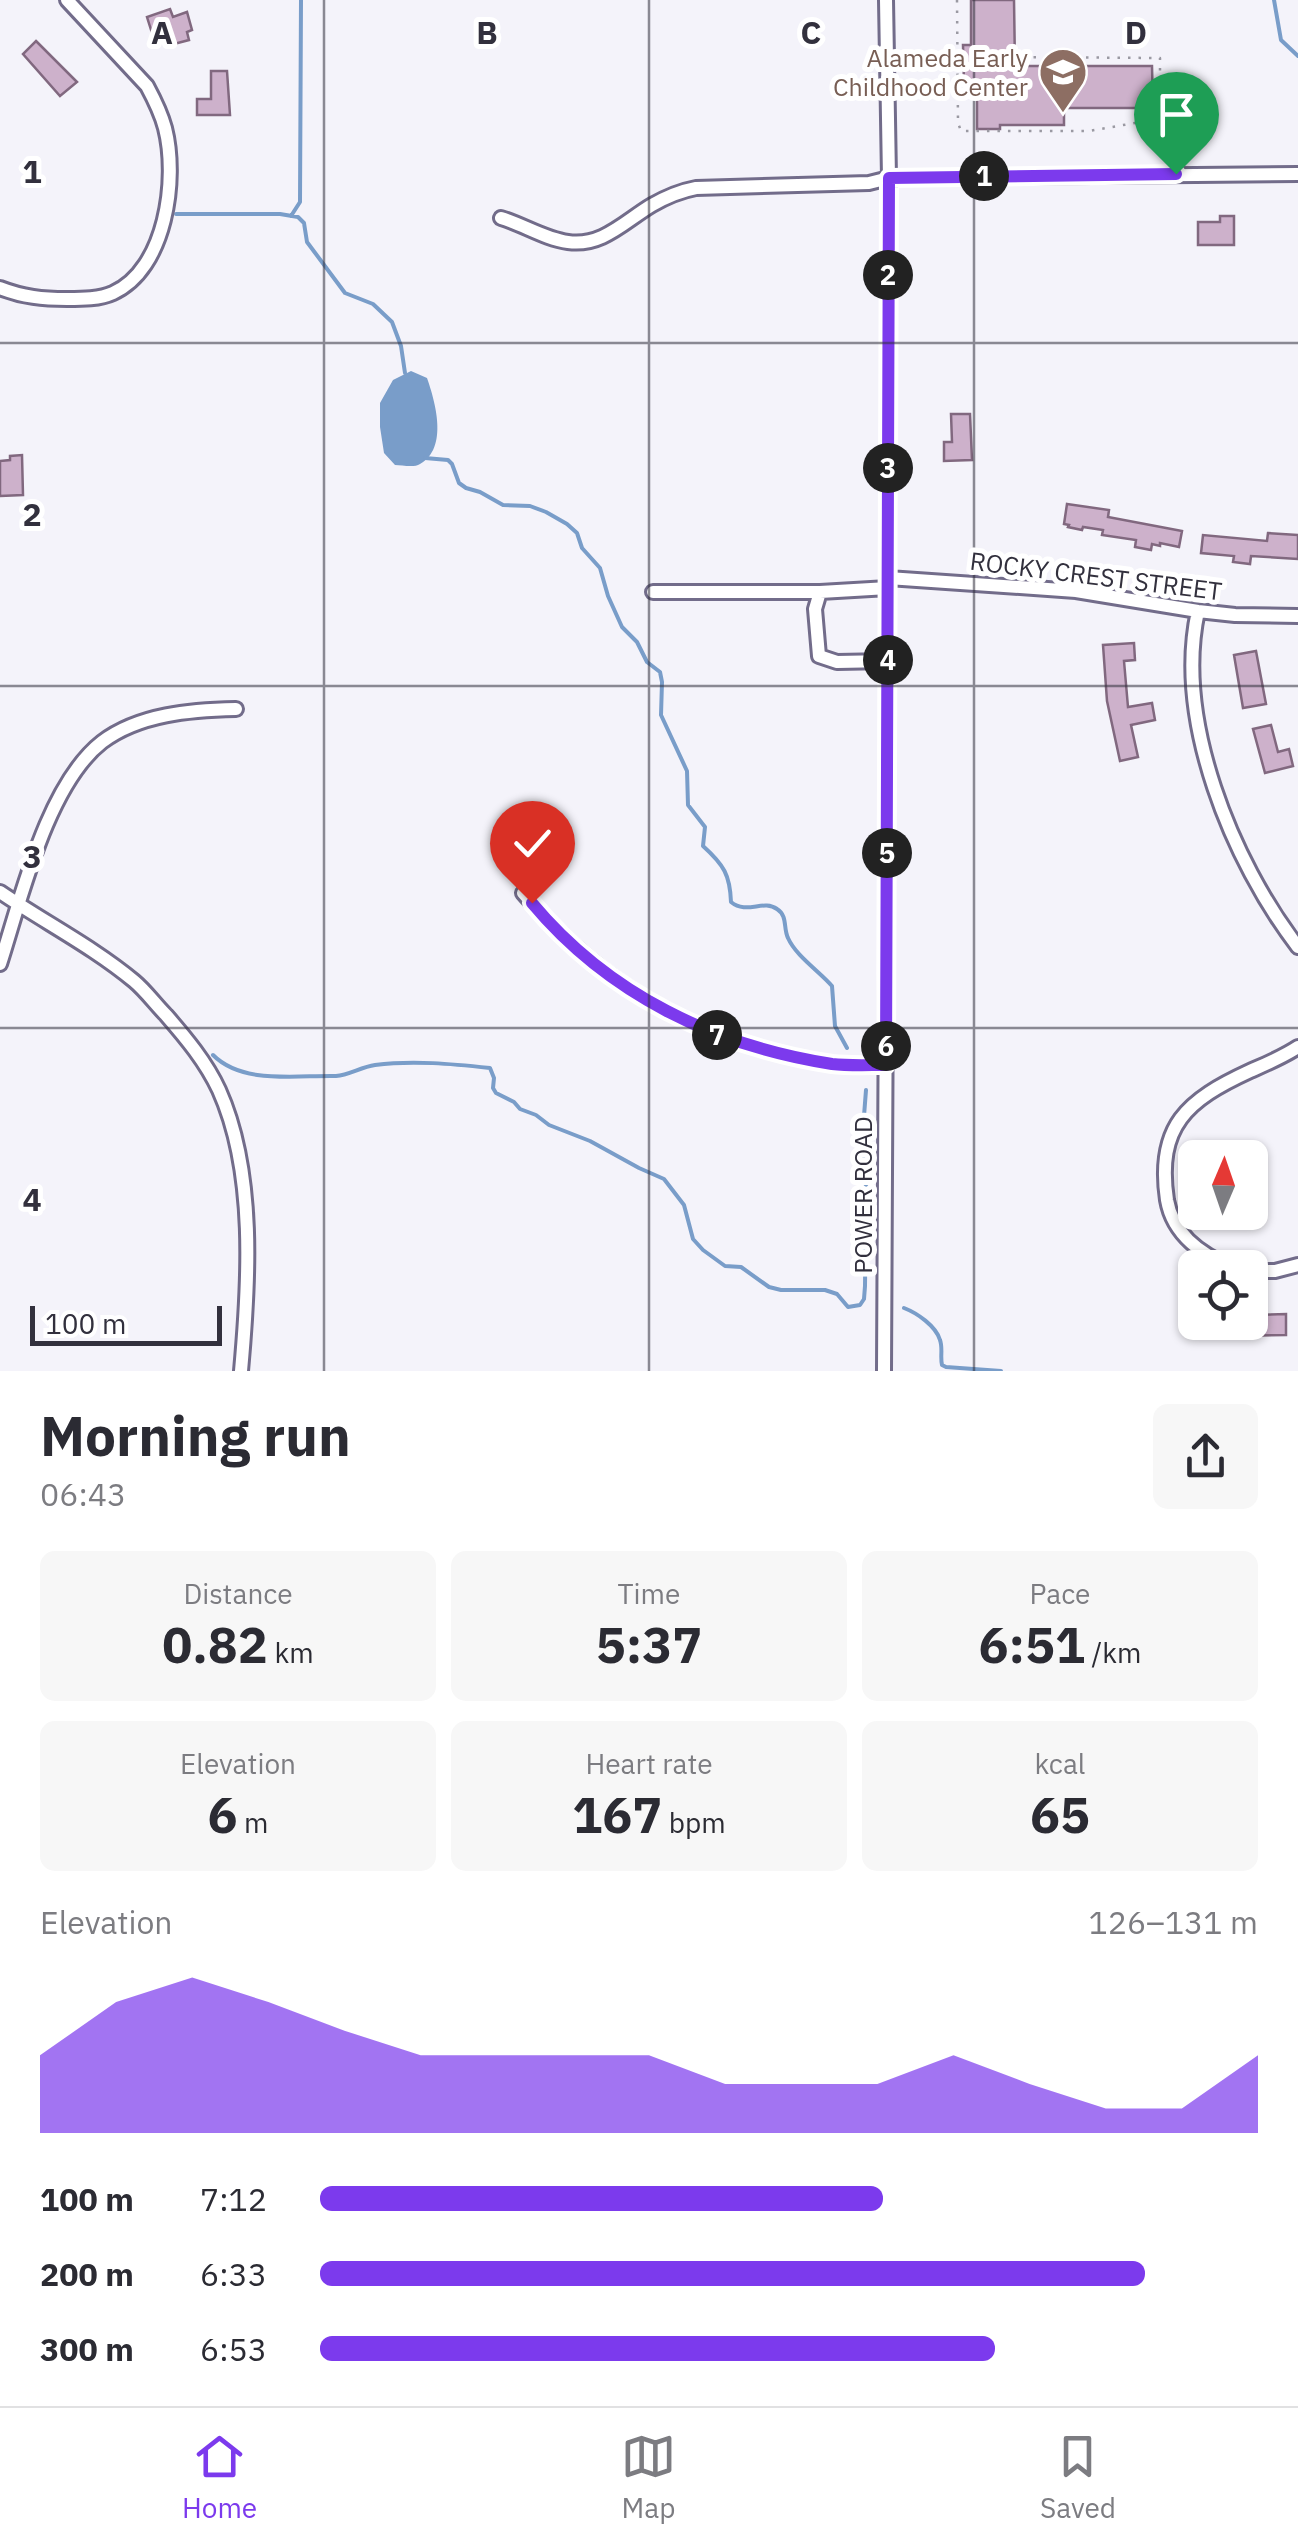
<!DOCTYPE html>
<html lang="en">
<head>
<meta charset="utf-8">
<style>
  body { margin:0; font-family:"IBM Plex Sans",sans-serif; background:#f7f7f7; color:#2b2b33; height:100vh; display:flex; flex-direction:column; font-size:38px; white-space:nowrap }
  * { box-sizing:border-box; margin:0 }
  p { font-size:32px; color:#7c7c81 }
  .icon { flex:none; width:55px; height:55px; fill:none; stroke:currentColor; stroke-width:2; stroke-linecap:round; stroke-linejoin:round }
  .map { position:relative; height:1371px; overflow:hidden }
  .drawer { display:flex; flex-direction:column; background:#fff; flex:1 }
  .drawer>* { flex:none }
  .needle { width:65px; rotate:2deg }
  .controls { position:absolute; left:1178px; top:1140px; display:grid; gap:20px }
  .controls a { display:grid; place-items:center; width:90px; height:90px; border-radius:15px; background:#fff; box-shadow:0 2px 8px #0004; font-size:50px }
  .scale { position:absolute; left:30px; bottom:25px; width:192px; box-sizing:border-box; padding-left:10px; border:5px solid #32303d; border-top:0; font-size:28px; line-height:35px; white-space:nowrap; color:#32303d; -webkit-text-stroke:8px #fff; paint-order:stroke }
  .pin { position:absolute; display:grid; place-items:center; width:85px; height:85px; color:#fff; margin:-102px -42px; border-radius:50% 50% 50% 0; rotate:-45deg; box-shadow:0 0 10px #0007 }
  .pin .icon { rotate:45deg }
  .km { position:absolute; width:50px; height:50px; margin:-25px; border-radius:50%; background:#222; color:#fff; font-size:28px; line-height:50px; text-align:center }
  .round { display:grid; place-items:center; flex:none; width:105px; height:105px; border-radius:15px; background:#f7f7f7 }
  .headline { display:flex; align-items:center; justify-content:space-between; height:170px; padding:0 40px }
  h1 { font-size:55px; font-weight:700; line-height:75px }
  .figures { display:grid; grid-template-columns:repeat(3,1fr); gap:15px; height:170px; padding:10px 40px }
  .figures div { display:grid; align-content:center; border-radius:15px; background:#f7f7f7; text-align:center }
  .figures b { font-size:50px; font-weight:700 }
  .figures small { font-size:28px; font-weight:400 }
  .figures p { font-size:28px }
  .chart { height:280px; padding:20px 40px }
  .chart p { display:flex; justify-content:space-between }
  .chart svg { width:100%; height:180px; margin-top:10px; fill:#7c3aed; opacity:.7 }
  ul { padding:0 40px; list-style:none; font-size:32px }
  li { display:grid; grid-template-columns:160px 120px 1fr; align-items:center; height:75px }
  li i { height:25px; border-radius:12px; background:#7c3aed }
  .menu { display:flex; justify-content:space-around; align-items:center; height:140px; border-top:2px solid #e1e1e2; background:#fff; font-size:28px; color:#7c7c81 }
  .menu a { display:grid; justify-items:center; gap:5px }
  .menu .active { color:#7c3aed }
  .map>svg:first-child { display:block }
  .water { fill:#799dc9 }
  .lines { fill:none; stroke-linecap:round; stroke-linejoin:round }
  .stream { stroke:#799dc9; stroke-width:4 }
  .building { fill:#cdb1cb; stroke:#81687f; stroke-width:2.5 }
  .minor-casing { stroke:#726c8a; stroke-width:18 }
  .path { stroke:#9a99a2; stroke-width:2.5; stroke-dasharray:2.5 8; stroke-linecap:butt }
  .minor { stroke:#fff; stroke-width:12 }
  .route-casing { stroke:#fff; stroke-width:20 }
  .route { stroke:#7c3aed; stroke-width:12 }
  .grid { fill:none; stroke:#32303d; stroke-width:2.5; stroke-opacity:0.55 }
  .labels { text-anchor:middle; stroke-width:10; stroke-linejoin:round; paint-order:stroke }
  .education-label { font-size:25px; fill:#785e54; stroke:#fff; text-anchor:end }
  .street-label { font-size:25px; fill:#32303d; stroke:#fff }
  .grid-label { font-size:32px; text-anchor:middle; font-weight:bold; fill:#32303d; stroke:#fff; stroke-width:10; stroke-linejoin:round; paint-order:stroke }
</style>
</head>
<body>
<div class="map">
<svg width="1298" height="1371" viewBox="0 0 1298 1371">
  <rect width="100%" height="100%" fill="#f4f3fa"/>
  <path class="water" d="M411,371l16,7c8,23 22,70 -7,86 -6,4 -18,1 -25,1l-11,-12 -4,-26v-24l13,-23z"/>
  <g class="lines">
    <path class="stream" d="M1274,0l7,40 17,16
      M176,214h104l18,3 6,6 3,19 38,51 28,11 19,18 9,24 4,27
      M291,216l9,-14 1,-202
      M425,458l23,2 4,4 7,19 7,5 14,4 23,13 27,1 16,6 21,12 10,9 5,15 18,20 8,28 14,31 15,15 10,20 13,10 2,10 -1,33 26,56 1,34 17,22 -2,19c21,19 27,29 28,56 16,13 32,-3 46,7 11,7 6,19 11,29 8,18 31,33 44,48l3,40 12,22
      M213,1055c30,30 84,20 123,21 13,-1 25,-9 39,-11 38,-5 78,-1 115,3l4,10 -1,10 3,5 18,9 6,7 16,6 13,10 41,16 49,27 25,11 20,26 9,34 10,11 22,16 16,1 28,20 12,3h44l12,4 11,13 12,-2 4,-6 1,-13 1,-97 -3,-60 3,-39
      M904,1308c13,5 32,18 36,32 3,8 0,17 2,25l4,2 55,4"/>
  </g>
  <path class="building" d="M971,0h43l1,66h137l1,42h-89v17h-64v4h-23v-46h-13l-1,-38h8z
    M170,9l3,8 14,-5 5,18 -5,2 2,8 -15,4 -5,-16 -17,5 -5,-16z
    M36,41l41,41 -17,14 -37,-42z
    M211,71h16l3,44h-33v-16h14z
    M1220,216h14v29h-36v-23h22z
    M951,414h19l2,46 -28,1v-19h8z
    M22,455l1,40 -23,1v-35l10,-1v-4z
    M1067,504l42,6 -1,7 74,14 -3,16 -19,-4v3l-8,-2 -1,6 -16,-3 1,-7 -34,-5 1,-5 -20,-3 -1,3 -14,-3 1,-2 -5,-1z
    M1268,533l30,2v24l-47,-3 -1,8 -17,-2 1,-6 -33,-3 2,-18 64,6z
    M1134,643l1,17 -11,1 4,46 24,-4 3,17 -24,5 7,32 -18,4 -13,-60 -4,-56z
    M1256,651l10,53 -23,4 -9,-53z
    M1271,725l7,27 11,-3 4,17 -28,7 -12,-44z
    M1286,1314v21l-48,1v-14h12v-7z"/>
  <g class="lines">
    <g class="minor-casing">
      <path id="minor" d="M501,218c23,7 44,21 67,24 34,5 57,-21 84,-37 14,-8 28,-14 44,-17l173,-5 20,-5 409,-4
        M0,288c23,9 43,11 67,11 15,0 33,0 46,-6 53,-24 65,-114 52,-165 -4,-15 -11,-29 -18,-42l-80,-86
        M888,578l188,13 122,20 37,4 63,1
        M653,592h167
        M1198,611c-24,109 34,250 100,336
        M888,661l-51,1 -18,-6 -4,-47 5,-17 68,-4
        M0,892c44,30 93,55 134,89 12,10 21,23 32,34 20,23 40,47 53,75 37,82 30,193 22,281
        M523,893c82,97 183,152 309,171 18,2 36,1 54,1
        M0,964c21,-65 47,-179 102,-222 37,-28 89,-32 134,-33
        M1234,1268c-31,-12 -61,-33 -67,-68 -11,-74 20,-100 83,-129 16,-7 33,-14 48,-24
        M1250,1271h25l23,-6
        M884,1371l4,-793 1,-400 -3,-178"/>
    </g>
    <path class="path" d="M957,0l1,123 3,8h128l46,-8 47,-1
      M1002,57l158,1v61"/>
    <use href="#minor" class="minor"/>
  </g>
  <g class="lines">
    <g class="route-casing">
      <path id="route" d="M532,903c76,91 183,143 300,161 17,2 36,1 54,1l3,-887 287,-4"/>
    </g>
    <use href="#route" class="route"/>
  </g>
  <path class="grid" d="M324,0v1371M649,0v1371M974,0v1371M0,343h1298M0,686h1298M0,1028h1298"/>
  <defs>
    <g id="school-pin" transform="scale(2.5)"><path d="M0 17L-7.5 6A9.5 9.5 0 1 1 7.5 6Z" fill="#8d6e63" stroke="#fff"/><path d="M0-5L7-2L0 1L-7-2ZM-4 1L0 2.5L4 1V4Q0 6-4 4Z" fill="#fff"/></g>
  </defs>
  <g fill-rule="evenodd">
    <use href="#school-pin" x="1063" y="72"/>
  </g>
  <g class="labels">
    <g class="education-label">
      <text x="1028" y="67">Alameda Early<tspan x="1028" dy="29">Childhood Center</tspan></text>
    </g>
    <g class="street-label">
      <text transform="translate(1096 576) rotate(7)" y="9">ROCKY CREST STREET</text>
      <text transform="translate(863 1195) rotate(-90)" y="9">POWER ROAD</text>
    </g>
  </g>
  <g class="grid-label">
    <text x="162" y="44">A</text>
    <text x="487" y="44">B</text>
    <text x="811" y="44">C</text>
    <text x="1136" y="44">D</text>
    <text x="32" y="183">1</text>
    <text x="32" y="526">2</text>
    <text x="32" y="868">3</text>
    <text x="32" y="1211">4</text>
  </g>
</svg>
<div class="controls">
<a><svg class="needle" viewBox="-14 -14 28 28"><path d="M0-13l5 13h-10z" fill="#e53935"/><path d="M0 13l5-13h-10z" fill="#7c7c81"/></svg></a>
<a><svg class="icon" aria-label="locate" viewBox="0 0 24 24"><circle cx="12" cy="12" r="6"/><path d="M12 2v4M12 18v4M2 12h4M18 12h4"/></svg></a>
</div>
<div class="scale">100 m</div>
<div class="pin" style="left:1176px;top:174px;background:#1e9e55"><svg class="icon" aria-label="arrive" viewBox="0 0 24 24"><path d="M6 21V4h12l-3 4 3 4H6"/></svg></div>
<div class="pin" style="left:532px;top:903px;background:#d93025"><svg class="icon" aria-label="check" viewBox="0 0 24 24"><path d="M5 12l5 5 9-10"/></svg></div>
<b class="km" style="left:984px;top:176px">1</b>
<b class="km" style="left:888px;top:275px">2</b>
<b class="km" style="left:888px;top:468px">3</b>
<b class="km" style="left:888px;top:660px">4</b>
<b class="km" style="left:887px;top:853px">5</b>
<b class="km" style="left:886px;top:1046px">6</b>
<b class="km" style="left:717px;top:1035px">7</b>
</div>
<section class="drawer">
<div class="headline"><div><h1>Morning run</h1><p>06:43</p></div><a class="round"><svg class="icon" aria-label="share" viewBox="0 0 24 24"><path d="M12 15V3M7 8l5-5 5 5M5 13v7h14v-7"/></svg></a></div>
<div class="figures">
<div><p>Distance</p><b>0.82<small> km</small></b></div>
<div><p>Time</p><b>5:37</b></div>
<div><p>Pace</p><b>6:51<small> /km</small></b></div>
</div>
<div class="figures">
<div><p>Elevation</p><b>6<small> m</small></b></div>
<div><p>Heart rate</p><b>167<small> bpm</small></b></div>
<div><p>kcal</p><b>65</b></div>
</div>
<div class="chart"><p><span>Elevation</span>126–131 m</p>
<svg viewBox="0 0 160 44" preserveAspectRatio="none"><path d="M0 44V25L10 12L20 6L30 12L40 19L50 25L60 25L70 25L80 25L90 32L100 32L110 32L120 25L130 32L140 38L150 38L160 25V44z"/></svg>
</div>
<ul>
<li><b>100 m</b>7:12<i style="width:60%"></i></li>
<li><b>200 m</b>6:33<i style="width:88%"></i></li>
<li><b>300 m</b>6:53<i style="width:72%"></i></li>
</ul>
</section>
<nav class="menu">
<a class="active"><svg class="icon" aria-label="home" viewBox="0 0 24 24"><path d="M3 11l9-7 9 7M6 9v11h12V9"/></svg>Home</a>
<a><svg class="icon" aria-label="map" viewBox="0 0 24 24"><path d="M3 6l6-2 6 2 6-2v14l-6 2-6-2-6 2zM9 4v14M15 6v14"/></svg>Map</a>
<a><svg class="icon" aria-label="saved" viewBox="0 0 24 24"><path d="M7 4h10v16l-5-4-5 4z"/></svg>Saved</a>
</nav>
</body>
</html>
